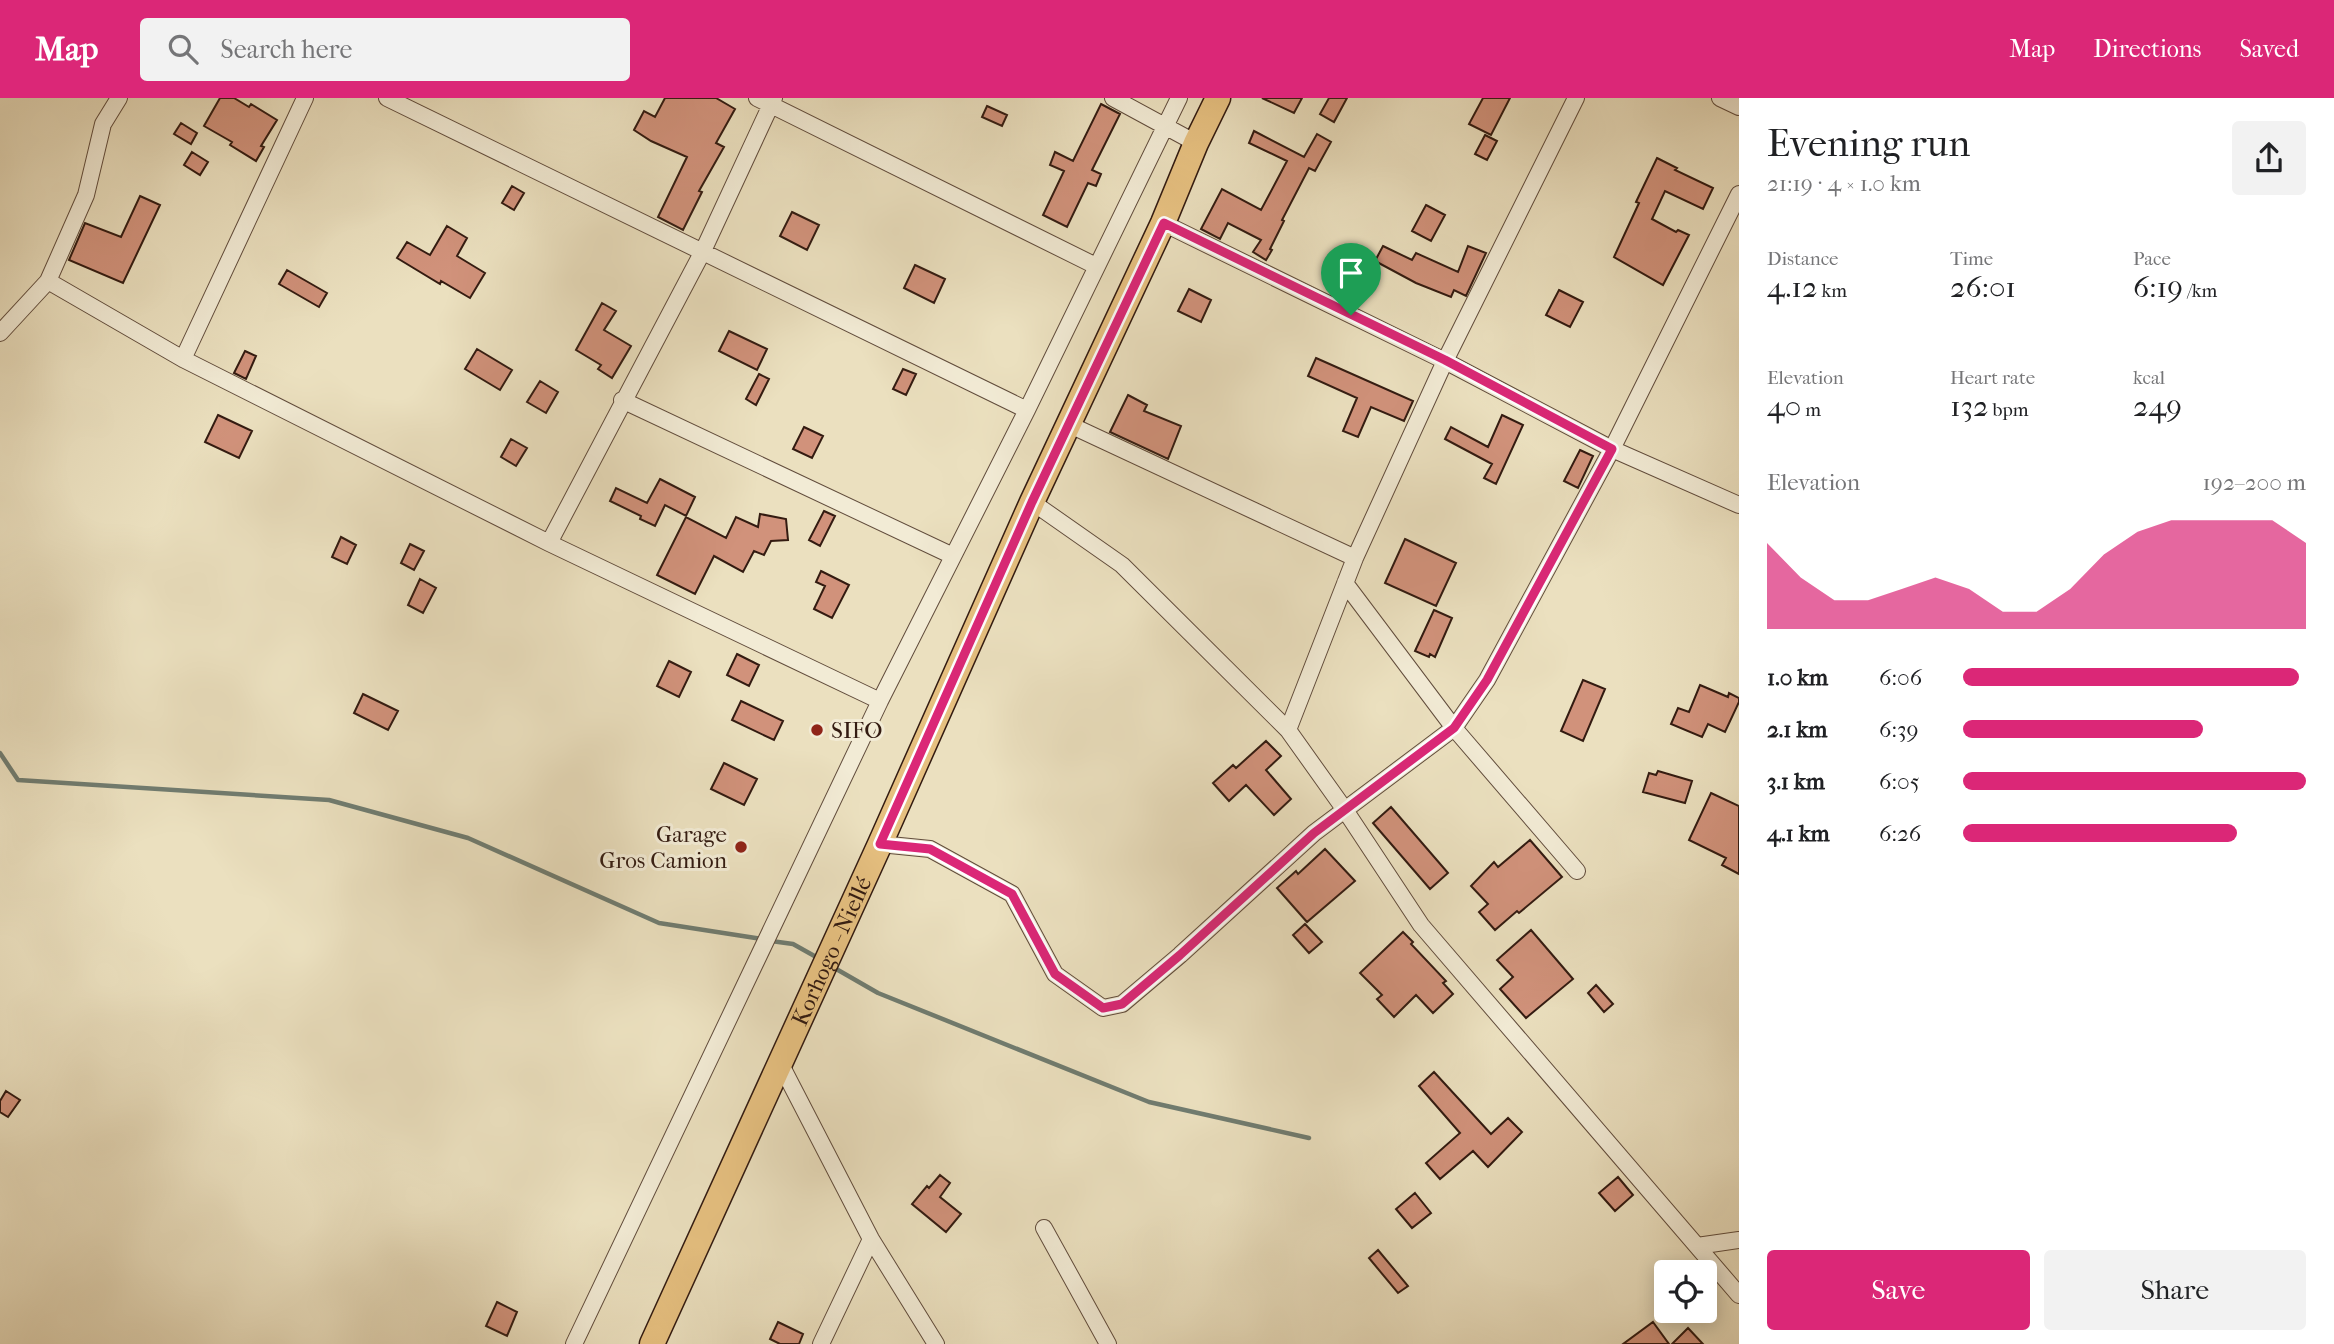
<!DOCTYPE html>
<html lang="en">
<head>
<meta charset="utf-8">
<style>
  body { margin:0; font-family:"IM FELL French Canon",serif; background:#f2f2f2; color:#202124; height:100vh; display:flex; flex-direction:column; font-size:26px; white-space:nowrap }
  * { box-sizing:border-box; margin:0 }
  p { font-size:23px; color:#757577 }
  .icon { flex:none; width:38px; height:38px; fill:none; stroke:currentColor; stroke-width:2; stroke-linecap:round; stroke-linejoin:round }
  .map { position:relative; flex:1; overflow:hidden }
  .side { display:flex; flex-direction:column; background:#fff; width:595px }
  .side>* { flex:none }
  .buttons { position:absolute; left:1654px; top:1162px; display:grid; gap:14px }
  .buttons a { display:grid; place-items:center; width:63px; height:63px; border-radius:7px; background:#fff; box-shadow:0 4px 18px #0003; font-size:35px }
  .pin { position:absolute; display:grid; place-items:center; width:60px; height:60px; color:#fff; margin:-72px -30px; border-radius:50% 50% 50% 0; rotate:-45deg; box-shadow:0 0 7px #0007 }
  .pin .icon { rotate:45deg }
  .round { display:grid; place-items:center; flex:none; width:74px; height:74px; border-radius:7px; background:#f2f2f2 }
  .headline { display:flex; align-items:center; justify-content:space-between; height:119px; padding:0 28px }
  h1 { font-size:38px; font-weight:600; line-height:52px }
  .figures { display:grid; grid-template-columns:repeat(3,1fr); gap:10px; height:119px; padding:7px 28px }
  .figures div { display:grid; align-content:center }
  .figures b { font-size:30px; font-weight:600 }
  .figures small { font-size:19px; font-weight:400 }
  .figures p { font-size:19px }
  .chart { height:196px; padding:14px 28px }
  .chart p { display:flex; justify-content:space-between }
  .chart svg { width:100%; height:126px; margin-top:7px; fill:#db2777; opacity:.7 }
  .action { display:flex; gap:14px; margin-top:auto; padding:14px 28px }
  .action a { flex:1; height:80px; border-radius:7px; background:#db2777; color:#fff; font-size:28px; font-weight:600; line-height:80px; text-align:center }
  .action a+a { background:#f2f2f2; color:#202124 }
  ul { padding:0 28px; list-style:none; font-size:23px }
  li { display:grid; grid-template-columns:112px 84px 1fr; align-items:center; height:52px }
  li i { height:18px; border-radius:9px; background:#db2777 }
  header { display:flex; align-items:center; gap:42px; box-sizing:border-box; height:98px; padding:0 35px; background:#db2777; color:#fff }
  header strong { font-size:33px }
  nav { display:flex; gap:38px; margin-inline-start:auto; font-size:24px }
  .search { width:490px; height:63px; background:#f2f2f2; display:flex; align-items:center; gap:18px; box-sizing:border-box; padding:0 24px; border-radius:7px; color:#757577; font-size:26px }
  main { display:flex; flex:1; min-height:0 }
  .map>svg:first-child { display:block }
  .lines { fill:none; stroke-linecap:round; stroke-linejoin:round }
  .stream { stroke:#707c70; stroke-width:4.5 }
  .building { fill:#d1927b; stroke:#331b11; stroke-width:2 }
  .minor-casing { stroke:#614c3c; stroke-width:18 }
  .primary-casing { stroke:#331b11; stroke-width:27 }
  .minor { stroke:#f2ebd5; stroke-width:16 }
  .primary { stroke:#e6c080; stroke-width:24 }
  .route-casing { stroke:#fff; stroke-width:14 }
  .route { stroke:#db2777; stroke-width:9 }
  .poi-dot { fill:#8f2418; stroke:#f2ebd5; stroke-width:2.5 }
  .labels { text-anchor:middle; stroke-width:6; stroke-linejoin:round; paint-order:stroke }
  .poi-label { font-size:23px; fill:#331b11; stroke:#f2ebd5; text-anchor:start }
  .street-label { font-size:23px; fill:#331b11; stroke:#f2ebd5 }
</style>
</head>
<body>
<header>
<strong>Map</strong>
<div class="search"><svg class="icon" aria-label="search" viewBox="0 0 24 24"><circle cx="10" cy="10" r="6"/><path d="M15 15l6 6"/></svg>Search here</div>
<nav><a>Map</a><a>Directions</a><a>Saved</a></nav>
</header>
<main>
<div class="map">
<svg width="1739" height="1246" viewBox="0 0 1739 1246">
  <rect width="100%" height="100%" fill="#ebe0bf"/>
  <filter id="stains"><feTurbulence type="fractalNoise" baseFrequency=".00286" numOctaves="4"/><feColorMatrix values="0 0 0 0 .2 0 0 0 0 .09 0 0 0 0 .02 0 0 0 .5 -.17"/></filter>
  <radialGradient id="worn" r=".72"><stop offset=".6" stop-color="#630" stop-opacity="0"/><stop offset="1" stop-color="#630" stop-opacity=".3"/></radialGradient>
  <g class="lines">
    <path class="stream" d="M0,655l18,27 311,20 139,38 191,85 103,16
      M771,843l22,3 25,14
      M831,868l47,27 271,109 160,36"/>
  </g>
  <path class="building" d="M220,0h14l15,9 2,-3 26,16 -16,26 3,1 -8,14 -26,-16 2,-3 -28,-16z
    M665,0h51l19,11 -19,34 8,4 -25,44 3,1 -19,38 -25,-13 29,-60 -36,-16 -17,-11 10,-19 11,6z
    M1262,0h40l-8,15z
    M1329,0h18l-13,24 -14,-8z
    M1483,0h27l-19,37 -22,-11z
    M1101,6l19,10 -28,56 9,4 -5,12 -8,-3 -21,44 -24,-12 21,-44 -14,-6 5,-13 18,9z
    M987,8l20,9 -5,11 -20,-9z
    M181,25l16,10 -6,11 -17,-10z
    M1254,33l50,26 13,-23 14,8 -16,29 -6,-3 -27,52 2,1 -14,28 2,1 -6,10 -13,-8 8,-12 -33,-17 -8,16 -19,-10 21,-40 39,21 26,-49 -38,-18z
    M1485,37l12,6 -10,19 -12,-6z
    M192,54l16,10 -8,13 -16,-10z
    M1657,60l20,10 -2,2 38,18 -10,21 -38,-18 -13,28 24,13 2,-2 11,5 -26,50 -49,-28 25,-54 -3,-1z
    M512,88l12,7 -10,17 -12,-7z
    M140,98l20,9 -37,78 -54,-23 16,-37 36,14z
    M1426,107l19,10 -14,26 -19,-10z
    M792,114l27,13 -12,25 -27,-14z
    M447,128l20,12 -10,18 28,17 -15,25 -29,-17 -1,3 -43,-26 10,-16 23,13z
    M1383,148l29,14 4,-7 42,19 10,-26 18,7 -20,43 -12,-6 -3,7 -35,-14 -41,-22z
    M915,167l30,14 -11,24 -30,-15z
    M287,172l40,23 -8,14 -40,-23z
    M1189,191l22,11 -10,22 -23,-11z
    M1559,192l24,12 -13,25 -24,-12z
    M602,205l14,8 -12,19 27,16 -19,32 -14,-9 3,-4 -25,-15z
    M729,233l38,18 -10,21 -38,-19z
    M477,251l35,21 -12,20 -35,-21z
    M245,253l11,5 -10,23 -12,-6z
    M1316,260l97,43 -9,20 -33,-14 -13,30 -15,-6 14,-33 -49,-22z
    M903,271l13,5 -10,21 -13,-6z
    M759,276l10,5 -13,26 -10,-6z
    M540,283l18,11 -12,21 -19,-11z
    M1128,297l19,10 -3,6 37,15 -13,33 -58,-27z
    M218,317l34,16 -13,27 -34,-16z
    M1502,317l21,10 -27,59 -12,-6 8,-14 -47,-25 6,-12 37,20z
    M804,329l19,9 -11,22 -19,-9z
    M511,341l16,9 -11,18 -15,-9z
    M1580,352l13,6 -15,32 -14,-7z
    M660,381l35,18 -9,19 -21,-11 -10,21 -15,-7 1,-3 -31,-15 6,-13 31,15z
    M824,413l11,5 -15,30 -11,-6z
    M760,416l26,5 2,21 -17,1 -7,14 -10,-4 -11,21 -29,-16 -19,38 -38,-19 29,-58 40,21 10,-21 22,10z
    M341,439l15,8 -9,19 -15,-7z
    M1405,441l51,24 -20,43 -51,-23z
    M410,446l14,7 -10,19 -13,-7z
    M821,473l28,14 -17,33 -18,-9 11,-23 -9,-4z
    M420,481l16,9 -13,25 -15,-8z
    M1434,512l18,8 -17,39 -5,-3 -1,3 -14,-6z
    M737,556l22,11 -10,21 -22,-11z
    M669,563l22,11 -12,25 -22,-11z
    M1583,582l22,9 -22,52 -22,-10z
    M1700,587l28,12 1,-4 10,5v4l-14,30 -17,-8 -6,13 -31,-13 7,-16 11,4z
    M363,596l35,17 -10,19 -34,-17z
    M741,603l42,20 -9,19 -42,-20z
    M1266,643l15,15 -15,14 25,29 -17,16 -28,-30 -17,16 -16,-18 20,-18 3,3z
    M724,665l33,16 -13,26 -33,-16z
    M1658,673l34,10 -7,22 -42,-11 6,-19 7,2z
    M1711,695l28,13v68l-17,-9 4,-7 -37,-18z
    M1391,709l57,66 -18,16 -57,-66z
    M1530,742l32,37 -43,36 -2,-2 -22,19 -16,-18 9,-8 -17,-18 23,-24 4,5z
    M1325,751l30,32 -48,41 -30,-34 19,-17 2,3z
    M1305,826l17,18 -13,11 -16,-18z
    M1531,832l42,49 -47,39 -26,-29 13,-12 -16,-17z
    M1403,834l10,10 -2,2 35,37 -3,2 10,11 -20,19 -17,-18 -22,22 -17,-18 5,-4 -22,-22z
    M1596,887l17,19 -9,8 -16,-19z
    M1434,974l57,62 17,-16 14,14 -34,35 -15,-16 -33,28 -14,-16 34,-30 -41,-47z
    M6,993l14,9 -12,17 -8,-5v-11z
    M940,1077l10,8 -10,14 21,17 -15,18 -34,-28 15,-18 2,2z
    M1618,1079l15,18 -18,16 -16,-18z
    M1415,1095l16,20 -19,15 -16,-19z
    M1378,1152l30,36 -10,7 -29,-35z
    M497,1204l20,10 -10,24 -21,-10z
    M778,1224l25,12 -4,10h-19l-10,-5z
    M1653,1224l16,22h-46z
    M1688,1230l15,16h-31z"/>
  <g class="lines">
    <g class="minor-casing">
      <path id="minor" d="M387,0l640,312
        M757,0l339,168
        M1113,0l83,45
        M1720,0l19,9
        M1163,125l282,138 167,88 127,56
        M48,183l135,78 366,184 331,158
        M0,235l48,-52 38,-86 17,-71 16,-26
        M183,261l122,-261
        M622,302l331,156
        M1068,326l287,134
        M1032,404l90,63 166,165 57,80 76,115 318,370
        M549,445l154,-292 71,-153
        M1345,485l109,145 123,143
        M1288,632l67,-172 90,-197 131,-263
        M880,746l50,5 82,45 43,80 48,34 19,-4 58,-49 134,-122 140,-105 33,-48 125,-231 127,-255
        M780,965l91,176 65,105
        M1044,1130l64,116
        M1697,1148l42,-6
        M574,1246l306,-643 147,-291 152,-312
        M821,1246l50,-105"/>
    </g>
    <g class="primary-casing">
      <g id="primary">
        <path id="s1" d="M652,1246l228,-500 152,-342 131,-279 33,-80 22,-45"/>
      </g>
    </g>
    <use href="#minor" class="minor"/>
    <use href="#primary" class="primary"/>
  </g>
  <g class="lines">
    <g class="route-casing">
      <path id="route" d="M1164,125l281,137 167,89 -125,231 -33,48 -140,105 -134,122 -58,49 -19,4 -48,-34 -43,-80 -82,-45 -50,-5 152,-342z"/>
    </g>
    <use href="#route" class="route"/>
  </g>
  <g class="poi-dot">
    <circle cx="817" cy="632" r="7"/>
    <circle cx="741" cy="749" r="7"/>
  </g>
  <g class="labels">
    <g class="poi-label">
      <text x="831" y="640">SIFO</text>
      <text x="727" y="744" text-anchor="end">Garage<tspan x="727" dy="26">Gros Camion</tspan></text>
    </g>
    <g class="street-label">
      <text dy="8" stroke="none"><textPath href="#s1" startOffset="432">Korhogo - Niellé</textPath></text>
    </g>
  </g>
  <rect width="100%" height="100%" filter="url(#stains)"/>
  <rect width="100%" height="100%" fill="url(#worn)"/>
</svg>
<div class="buttons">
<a><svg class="icon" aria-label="locate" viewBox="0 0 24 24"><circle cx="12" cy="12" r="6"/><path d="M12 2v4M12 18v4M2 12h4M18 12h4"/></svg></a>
</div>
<div class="pin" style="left:1351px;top:217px;background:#1e9e55"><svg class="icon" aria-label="arrive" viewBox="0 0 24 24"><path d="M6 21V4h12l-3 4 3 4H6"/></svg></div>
</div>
<section class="side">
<div class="headline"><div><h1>Evening run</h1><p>21:19 · 4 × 1.0 km</p></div><a class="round"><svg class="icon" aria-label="share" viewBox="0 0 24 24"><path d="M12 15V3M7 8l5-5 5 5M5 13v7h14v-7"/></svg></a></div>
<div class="figures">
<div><p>Distance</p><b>4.12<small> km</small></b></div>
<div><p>Time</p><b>26:01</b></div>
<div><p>Pace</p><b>6:19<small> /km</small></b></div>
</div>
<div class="figures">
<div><p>Elevation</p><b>40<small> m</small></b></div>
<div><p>Heart rate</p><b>132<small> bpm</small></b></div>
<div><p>kcal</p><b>249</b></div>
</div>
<div class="chart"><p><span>Elevation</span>192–200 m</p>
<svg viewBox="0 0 160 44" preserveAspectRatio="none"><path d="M0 44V14L10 26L20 34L30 34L40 30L50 26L60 30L70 38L80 38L90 30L100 18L110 10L120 6L130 6L140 6L150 6L160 14V44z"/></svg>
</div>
<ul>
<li><b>1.0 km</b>6:06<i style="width:98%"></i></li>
<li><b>2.1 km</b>6:39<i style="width:70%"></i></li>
<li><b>3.1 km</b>6:05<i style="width:100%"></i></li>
<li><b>4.1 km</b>6:26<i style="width:80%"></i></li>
</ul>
<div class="action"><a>Save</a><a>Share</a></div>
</section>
</main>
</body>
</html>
